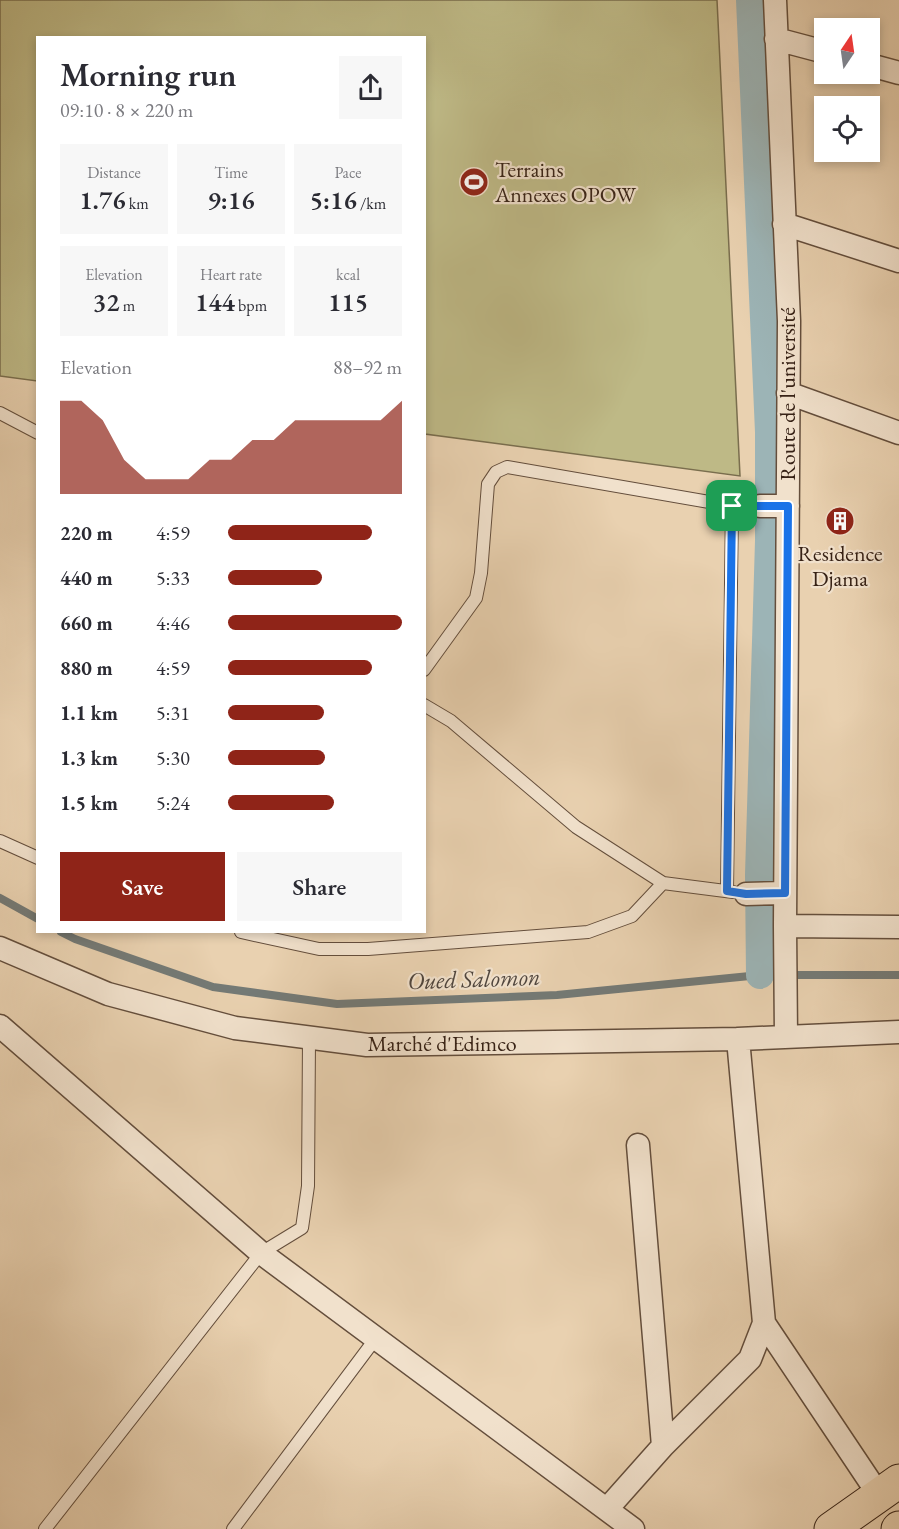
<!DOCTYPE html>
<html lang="en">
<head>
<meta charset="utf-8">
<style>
  body { margin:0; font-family:"EB Garamond",serif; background:#f7f7f7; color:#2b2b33; height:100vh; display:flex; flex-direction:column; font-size:22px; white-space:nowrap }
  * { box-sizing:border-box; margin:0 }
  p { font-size:20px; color:#7c7c81 }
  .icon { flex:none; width:33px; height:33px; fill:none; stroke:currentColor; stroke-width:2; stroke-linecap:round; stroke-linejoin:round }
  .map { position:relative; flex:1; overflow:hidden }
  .drawer { position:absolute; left:36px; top:36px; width:390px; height:897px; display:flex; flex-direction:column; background:#fff; border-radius:0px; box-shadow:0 3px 9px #0003 }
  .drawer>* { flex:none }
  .needle { width:39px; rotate:13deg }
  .tools { position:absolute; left:814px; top:18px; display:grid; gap:12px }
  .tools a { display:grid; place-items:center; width:66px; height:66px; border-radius:0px; background:#fff; box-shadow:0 3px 9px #0003; font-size:30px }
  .pin { position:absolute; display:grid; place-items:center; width:51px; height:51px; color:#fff; margin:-26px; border-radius:12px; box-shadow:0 3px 9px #0006 }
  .round { display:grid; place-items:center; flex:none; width:63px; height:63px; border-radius:0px; background:#f7f7f7 }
  .head { display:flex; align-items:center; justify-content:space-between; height:102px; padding:0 24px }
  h1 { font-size:33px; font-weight:600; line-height:45px }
  .stats { display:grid; grid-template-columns:repeat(3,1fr); gap:9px; height:102px; padding:6px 24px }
  .stats div { display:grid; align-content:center; border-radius:0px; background:#f7f7f7; text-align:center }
  .stats b { font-size:26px; font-weight:600 }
  .stats small { font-size:16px; font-weight:400 }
  .stats p { font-size:16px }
  .chart { height:168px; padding:12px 24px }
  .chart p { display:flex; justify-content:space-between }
  .chart svg { width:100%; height:108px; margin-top:6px; fill:#8f2418; opacity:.7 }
  .cta { display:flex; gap:12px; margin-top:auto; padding:12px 24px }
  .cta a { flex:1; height:69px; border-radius:0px; background:#8f2418; color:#fff; font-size:24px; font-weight:600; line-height:69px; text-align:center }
  .cta a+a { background:#f7f7f7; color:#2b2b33 }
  ul { padding:0 24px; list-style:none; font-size:20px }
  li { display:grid; grid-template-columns:96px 72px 1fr; align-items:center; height:45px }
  li i { height:15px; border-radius:8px; background:#8f2418 }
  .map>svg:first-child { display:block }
  .green { fill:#beb986; stroke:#7a6e4e; stroke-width:1.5 }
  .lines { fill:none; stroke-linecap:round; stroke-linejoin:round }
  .stream { stroke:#747a76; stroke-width:8 }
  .canal { stroke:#9cb4b6; stroke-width:28 }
  .service-casing { stroke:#644e3c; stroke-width:14 }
  .minor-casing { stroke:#644e3c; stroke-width:25 }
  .primary-casing { stroke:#372216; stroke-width:35 }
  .service { stroke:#f1e1cc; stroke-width:12 }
  .minor { stroke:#f1e1cc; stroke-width:22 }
  .primary { stroke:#e9d1b0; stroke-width:33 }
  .route-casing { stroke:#fff; stroke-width:12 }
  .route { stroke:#1a73e8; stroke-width:8 }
  .labels { text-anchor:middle; stroke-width:4.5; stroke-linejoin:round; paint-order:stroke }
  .poi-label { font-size:22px; fill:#372216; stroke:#f1e1cc; text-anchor:start }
  .street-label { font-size:22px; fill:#372216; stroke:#f1e1cc }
  .water-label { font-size:24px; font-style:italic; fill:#50463e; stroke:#f1e1cc }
</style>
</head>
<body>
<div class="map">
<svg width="899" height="1529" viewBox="0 0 899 1529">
  <rect width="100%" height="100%" fill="#e9d1b0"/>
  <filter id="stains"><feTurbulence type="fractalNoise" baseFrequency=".00333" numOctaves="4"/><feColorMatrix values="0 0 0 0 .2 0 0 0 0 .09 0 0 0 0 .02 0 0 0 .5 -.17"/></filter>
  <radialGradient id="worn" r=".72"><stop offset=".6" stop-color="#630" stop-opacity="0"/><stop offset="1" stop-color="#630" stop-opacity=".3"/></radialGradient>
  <path class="green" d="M0,0h717l23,476 -315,-42 -1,-396h-386l-1,343 -37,-5z"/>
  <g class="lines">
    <path class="stream" d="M0,898l38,21
      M61,932l14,7 138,48 124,17 220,-9 203,-20h139"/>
    <path class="canal" d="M750,0l19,432v109l-10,334 1,100"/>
    <g class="service-casing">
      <path id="service" d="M0,413l38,20
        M424,670l52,-72 5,-25 7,-89 8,-12 11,-5 225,39
        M424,705l27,16 125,106 87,56 70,9
        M0,841l38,17
        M727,891l5,-385h28
        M241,932l78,17h49l220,-17 44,-16 31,-33
        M45,1529l216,-276 41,-25 6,-42 1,-147
        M233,1529l143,-191"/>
    </g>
    <g class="minor-casing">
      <path id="minor" d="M775,0l14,321 -4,605 114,1
        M776,39l49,13
        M870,65l29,8
        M784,224l115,37
        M788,393l111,40
        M760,506h28
        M746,894l39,-1
        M785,926l1,111
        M0,948l108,46 127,34 132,17 371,-6 161,-7
        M0,1026l261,227 372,276
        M638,1145l25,301
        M764,1323l115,172
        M607,1509l56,-63 87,-87 14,-36 -26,-284"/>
    </g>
    <g class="primary-casing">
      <path id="primary" d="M831,1529l68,-48
        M898,1529l1,-1"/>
    </g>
    <use href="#service" class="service"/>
    <use href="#minor" class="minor"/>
    <use href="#primary" class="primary"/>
  </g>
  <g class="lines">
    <g class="route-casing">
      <path id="route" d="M732,506h56l-3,387 -39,1 -19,-3z"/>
    </g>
    <use href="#route" class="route"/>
  </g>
  <defs>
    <g id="stadium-disc" transform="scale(1.5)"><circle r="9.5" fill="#8f2418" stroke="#f1e1cc"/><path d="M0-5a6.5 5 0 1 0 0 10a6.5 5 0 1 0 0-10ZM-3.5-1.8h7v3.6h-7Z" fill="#fff"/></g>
    <g id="building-disc" transform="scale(1.5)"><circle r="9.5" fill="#8f2418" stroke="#f1e1cc"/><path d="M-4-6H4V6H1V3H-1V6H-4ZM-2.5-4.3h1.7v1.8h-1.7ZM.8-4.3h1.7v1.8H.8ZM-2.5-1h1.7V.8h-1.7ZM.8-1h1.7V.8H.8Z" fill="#fff"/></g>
  </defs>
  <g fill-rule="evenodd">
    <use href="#stadium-disc" x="474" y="182"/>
    <use href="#building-disc" x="840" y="521"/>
  </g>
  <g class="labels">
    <g class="poi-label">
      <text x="495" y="177">Terrains<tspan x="495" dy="25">Annexes OPOW</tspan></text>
      <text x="840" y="561" text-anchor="middle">Residence<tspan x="840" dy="25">Djama</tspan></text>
    </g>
    <g class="street-label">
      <text transform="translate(787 394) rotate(-90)" y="8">Route de l'université</text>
      <text x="442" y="1051">Marché d'Edimco</text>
    </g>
    <g class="water-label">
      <text transform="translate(474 979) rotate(-2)" y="8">Oued Salomon</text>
    </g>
  </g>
  <rect width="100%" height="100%" filter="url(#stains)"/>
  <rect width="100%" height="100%" fill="url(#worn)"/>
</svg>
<div class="tools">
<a><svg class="needle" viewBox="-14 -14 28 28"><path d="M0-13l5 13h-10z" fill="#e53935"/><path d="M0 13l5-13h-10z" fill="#7c7c81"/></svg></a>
<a><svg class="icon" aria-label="locate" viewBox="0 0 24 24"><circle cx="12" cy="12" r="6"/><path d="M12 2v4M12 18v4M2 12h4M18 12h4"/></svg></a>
</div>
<div class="pin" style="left:732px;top:506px;background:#1e9e55"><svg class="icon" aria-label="arrive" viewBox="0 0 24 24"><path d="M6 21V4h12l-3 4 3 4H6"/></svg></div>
<section class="drawer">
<div class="head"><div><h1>Morning run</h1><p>09:10 · 8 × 220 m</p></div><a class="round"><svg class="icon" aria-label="share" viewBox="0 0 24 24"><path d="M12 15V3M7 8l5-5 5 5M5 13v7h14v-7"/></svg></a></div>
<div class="stats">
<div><p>Distance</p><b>1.76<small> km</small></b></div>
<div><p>Time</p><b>9:16</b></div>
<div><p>Pace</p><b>5:16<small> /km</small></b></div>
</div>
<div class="stats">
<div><p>Elevation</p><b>32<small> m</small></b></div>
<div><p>Heart rate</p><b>144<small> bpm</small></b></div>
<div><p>kcal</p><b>115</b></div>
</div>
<div class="chart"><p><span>Elevation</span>88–92 m</p>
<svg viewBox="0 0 160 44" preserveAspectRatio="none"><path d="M0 44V6L10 6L20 14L30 30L40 38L50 38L60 38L70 30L80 30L90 22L100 22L110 14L120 14L130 14L140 14L150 14L160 6V44z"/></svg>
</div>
<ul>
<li><b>220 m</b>4:59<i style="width:83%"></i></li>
<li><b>440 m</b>5:33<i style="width:54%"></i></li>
<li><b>660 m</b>4:46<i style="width:100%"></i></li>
<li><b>880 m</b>4:59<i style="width:83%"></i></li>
<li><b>1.1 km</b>5:31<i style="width:55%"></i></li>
<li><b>1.3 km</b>5:30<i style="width:56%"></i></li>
<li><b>1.5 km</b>5:24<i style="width:61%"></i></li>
</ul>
<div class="cta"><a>Save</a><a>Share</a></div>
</section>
</div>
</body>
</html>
